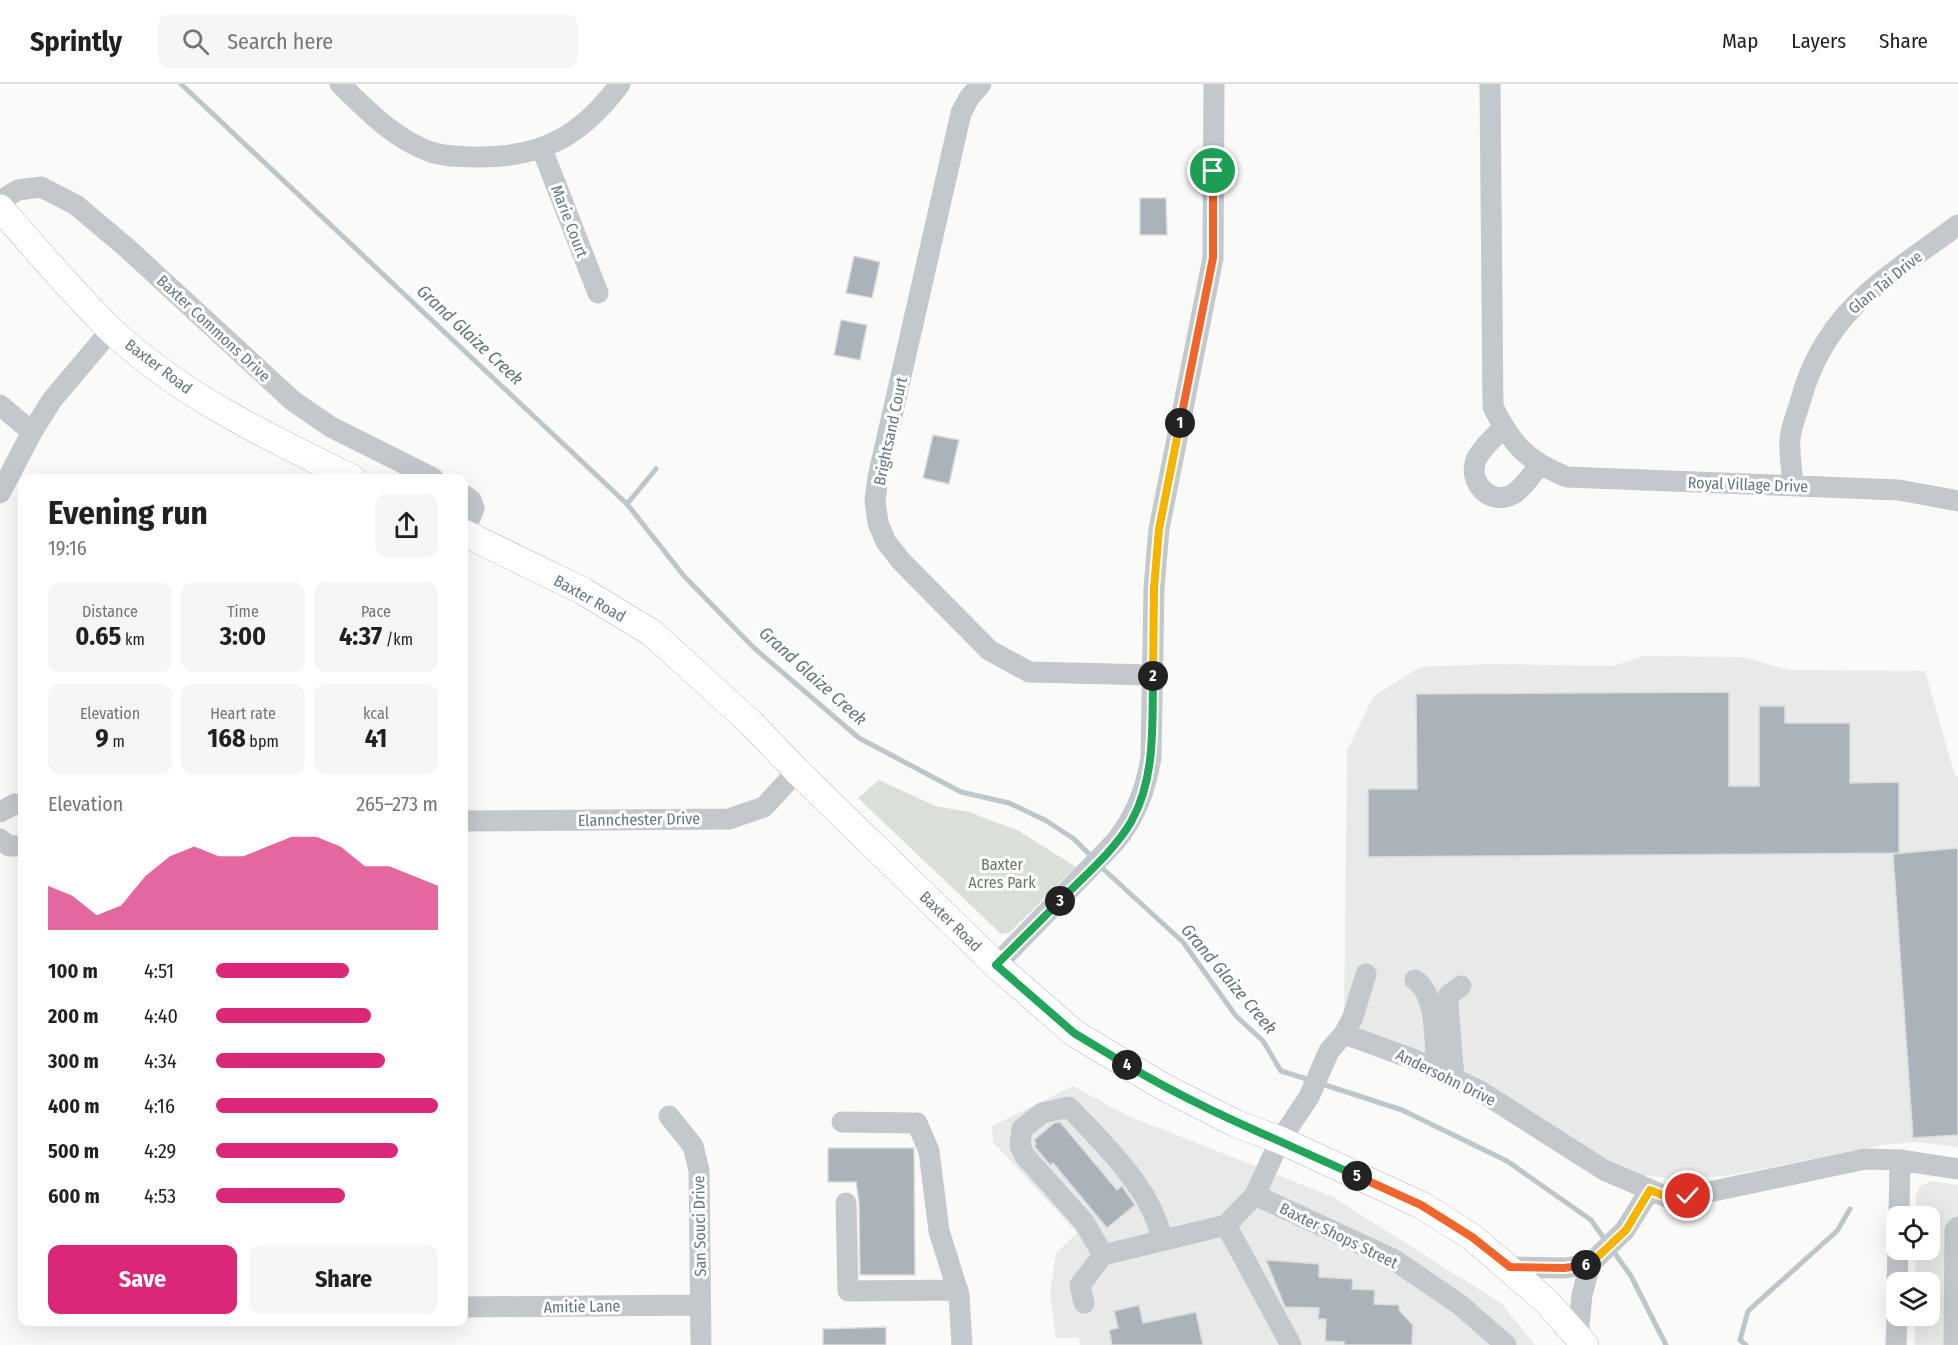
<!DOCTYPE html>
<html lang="en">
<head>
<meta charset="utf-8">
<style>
  body { margin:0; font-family:"Fira Sans Condensed",sans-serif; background:#f6f6f6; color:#202124; height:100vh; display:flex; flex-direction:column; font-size:22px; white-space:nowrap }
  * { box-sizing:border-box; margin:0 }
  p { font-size:20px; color:#757577 }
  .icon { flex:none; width:33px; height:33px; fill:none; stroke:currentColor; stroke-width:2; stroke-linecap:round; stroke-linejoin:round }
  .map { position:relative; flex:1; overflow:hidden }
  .panel { position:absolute; left:18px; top:390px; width:450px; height:852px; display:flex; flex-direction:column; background:#fff; border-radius:12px; box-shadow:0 6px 24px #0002 }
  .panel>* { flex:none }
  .controls { position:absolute; left:1886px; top:1122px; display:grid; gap:12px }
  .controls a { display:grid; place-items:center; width:54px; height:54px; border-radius:12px; background:#fff; box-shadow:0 6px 24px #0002; font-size:30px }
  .pin { position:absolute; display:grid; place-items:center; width:51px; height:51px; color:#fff; margin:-26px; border:3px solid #fff; border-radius:50%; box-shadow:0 2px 6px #0007 }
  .km { position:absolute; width:30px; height:30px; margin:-15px; border-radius:50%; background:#222; color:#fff; font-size:16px; line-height:30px; text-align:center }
  .round { display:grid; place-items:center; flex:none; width:63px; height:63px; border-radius:12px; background:#f6f6f6 }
  .head { display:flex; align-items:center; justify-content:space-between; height:102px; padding:0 30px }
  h1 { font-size:33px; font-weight:700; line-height:45px }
  .metrics { display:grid; grid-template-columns:repeat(3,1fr); gap:9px; height:102px; padding:6px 30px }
  .metrics div { display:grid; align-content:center; border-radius:12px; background:#f6f6f6; text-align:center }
  .metrics b { font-size:26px; font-weight:700 }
  .metrics small { font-size:16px; font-weight:400 }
  .metrics p { font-size:16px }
  .chart { height:168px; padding:12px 30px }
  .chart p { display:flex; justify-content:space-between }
  .chart svg { width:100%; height:108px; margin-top:6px; fill:#db2777; opacity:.7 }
  .primary-button { display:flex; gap:12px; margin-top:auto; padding:12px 30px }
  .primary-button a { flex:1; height:69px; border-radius:12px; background:#db2777; color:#fff; font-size:24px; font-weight:700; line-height:69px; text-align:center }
  .primary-button a+a { background:#f6f6f6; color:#202124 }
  ul { padding:0 30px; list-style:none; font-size:20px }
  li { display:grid; grid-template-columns:96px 72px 1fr; align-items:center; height:45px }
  li i { height:15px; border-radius:8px; background:#db2777 }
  header { display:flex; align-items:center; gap:36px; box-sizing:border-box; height:84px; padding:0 30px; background:#fff; border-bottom:2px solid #e0e0e0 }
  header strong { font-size:28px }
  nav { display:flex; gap:33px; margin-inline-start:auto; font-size:21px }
  .search { width:420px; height:54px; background:#f6f6f6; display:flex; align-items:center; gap:15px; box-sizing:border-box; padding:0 21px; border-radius:12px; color:#757577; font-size:22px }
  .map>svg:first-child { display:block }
  .built { fill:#e8e9e9 }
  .green { fill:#dadfd7 }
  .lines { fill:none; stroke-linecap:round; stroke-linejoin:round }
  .stream { stroke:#bbc7cb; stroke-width:5 }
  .building { fill:#aab3b9; stroke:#dcdcda; stroke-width:1.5 }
  .major-casing { stroke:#b5babe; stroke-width:28 }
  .minor { stroke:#c3c8cc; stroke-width:21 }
  .major { stroke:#fff; stroke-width:27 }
  .split-1-casing { stroke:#fff; stroke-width:12 }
  .split-2-casing { stroke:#fff; stroke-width:12 }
  .split-3-casing { stroke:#fff; stroke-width:12 }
  .split-4-casing { stroke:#fff; stroke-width:12 }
  .split-5-casing { stroke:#fff; stroke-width:12 }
  .split-6-casing { stroke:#fff; stroke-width:12 }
  .split-7-casing { stroke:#fff; stroke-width:12 }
  .split-1 { stroke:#f0652b; stroke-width:8 }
  .split-2 { stroke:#f5b400; stroke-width:8 }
  .split-3 { stroke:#22a559; stroke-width:8 }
  .split-4 { stroke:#22a559; stroke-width:8 }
  .split-5 { stroke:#22a559; stroke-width:8 }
  .split-6 { stroke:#f0652b; stroke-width:8 }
  .split-7 { stroke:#f5b400; stroke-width:8 }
  .labels { text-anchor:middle; stroke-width:6; stroke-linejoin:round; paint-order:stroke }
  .street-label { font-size:16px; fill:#657683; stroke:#fff }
  .park-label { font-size:16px; fill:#687a64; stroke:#fff }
  .water-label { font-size:18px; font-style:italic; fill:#60757c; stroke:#fff }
</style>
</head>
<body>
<header>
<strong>Sprintly</strong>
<div class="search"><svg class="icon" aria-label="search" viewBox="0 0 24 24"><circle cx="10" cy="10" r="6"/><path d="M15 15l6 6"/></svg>Search here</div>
<nav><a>Map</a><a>Layers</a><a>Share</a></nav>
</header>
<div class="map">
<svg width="1958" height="1261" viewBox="0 0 1958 1261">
  <rect width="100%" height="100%" fill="#fafaf8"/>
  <path class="built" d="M1644,572l98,1 48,13 135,1 30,105 3,1v370l-42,-5 -33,3 -156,31 -51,3 -47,-5 -285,-152 3,-271 26,-54 47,-30 71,-3 122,2z
    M1073,1002l53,29 207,82 169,107 33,41h-455l-1,-7h-23l-6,-43 6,-42 21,-20 -84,-91 -1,-16z
    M1932,1097l26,4v160h-43v-29h14v-34h-14l1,-32h13v-34h-13v-20l4,-10z"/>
  <path class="green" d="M879,696l56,26 34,6 50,19 57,36 -66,65 -9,2 -143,-136z"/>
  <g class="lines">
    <path class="stream" d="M181,0l446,420 57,72 69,71 106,91 102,54 48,11 36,17 29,19 20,20
      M627,420l29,-35
      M1100,782l83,76 53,74 27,25 18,30 29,9
      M1319,999l83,27 105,51 84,59 15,21
      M1611,1164l20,28 35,69
      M1746,1261l-6,-5 8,-29 89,-80 13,-22"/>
  </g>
  <path class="building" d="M1140,114h26l1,37h-27z
    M854,172l26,6 -8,36 -26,-5z
    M841,236l26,5 -7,35 -26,-5z
    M933,351l26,5 -10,44 -26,-6z
    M1729,608v94h30v-80h26v17h65v60l49,-1v71l-531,4v-68h49l-1,-95z
    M1958,764v287l-45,3 -20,-284z
    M1060,1038l57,68 5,-4 13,19 -28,23 -54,-65 -3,2 -16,-19 2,-2 -2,-4 20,-17z
    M828,1064h86l1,127h-55l-1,-72 -3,-21h-28z
    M1266,1176l53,4v13l34,2 -1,10 23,1 -1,14 25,1v5l14,15 -1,20h-68v-3l-19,-1 1,-22h-8l1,-11 -34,-1z
    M1139,1221l4,18 53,-11 7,33h-91l-3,-15 9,-2 -4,-17z
    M886,1243v18h-63v-16z"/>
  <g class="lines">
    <g class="major-casing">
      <path id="major" d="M0,124c36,41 72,84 111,122 69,65 157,107 241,148
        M464,449l119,58 69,42 99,90 46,48 199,194 78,68 88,53 75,38 43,16 141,65 51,32 73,63 40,45"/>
    </g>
    <path class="minor" d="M340,0c26,25 55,56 91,68 15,5 34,5 50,5 63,0 102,-23 139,-73
      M981,0l-12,14 -8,15 -83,364 -3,24 3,22 8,19 15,19 88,89 40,22 124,3
      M1490,0l3,323c19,38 34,54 74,70l332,13 59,11
      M542,65l56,144
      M0,117l18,-11 23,-3 35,18 51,43 166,153 38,26 102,51
      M0,321l32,27
      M1503,343c-8,10 -22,21 -27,33 -8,21 12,44 33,36 12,-4 22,-21 30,-30
      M1793,401c-1,-15 -4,-31 -3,-46 1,-13 8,-28 11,-40 25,-90 87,-122 157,-174
      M0,409l32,-61 20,-32 59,-70
      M464,411l7,5 3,8 -10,25
      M0,728l15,-8 7,1
      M464,737l265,-2 35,-12 33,-36
      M0,755l9,7h13
      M996,881l119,-123c21,-26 30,-51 36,-84l3,-170 5,-59 54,-271 1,-174
      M1415,896c23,15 19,64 22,90
      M1344,950l9,-17 13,-43
      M1454,994l-6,-73 1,-10 12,-9
      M669,1032l24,30 6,24 2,175
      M842,1038l75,1 12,28 10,80 20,64 3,50
      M1255,1111l138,64 66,45 47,41
      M846,1119l2,88 110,-1
      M1899,1132l1,-56
      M1103,1171l-19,-33 -59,-66 -5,-10 2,-17 20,-16 27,-6c36,39 82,80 93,133
      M1510,1183l55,1 25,-4
      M1897,1198l1,-32
      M1084,1219l-4,-18 23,-30 123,-30
      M464,1223l236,-2
      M1578,1252l4,-41 8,-31 35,-34 25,-40
      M1291,1261l-65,-120 29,-30 25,-55 29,-43 20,-46 15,-17 69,25 67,32 124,79 63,27 47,-6 151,-32 35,1 58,9
      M1896,1261l1,-29
      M1954,1261l1,-115 3,-3"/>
    <use href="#major" class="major"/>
  </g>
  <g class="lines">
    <g class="split-1-casing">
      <path id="split-1" d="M1180,339l33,-165v-87"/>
    </g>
    <g class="split-2-casing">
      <path id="split-2" d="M1153,592l1,-88 5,-59 21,-106"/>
    </g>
    <g class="split-3-casing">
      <path id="split-3" d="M1060,817c23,-24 54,-50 71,-79 25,-44 21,-97 22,-146"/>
    </g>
    <g class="split-4-casing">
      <path id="split-4" d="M1060,817l-64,64 78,68 53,32"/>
    </g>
    <g class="split-5-casing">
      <path id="split-5" d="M1127,981c73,44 152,75 230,111"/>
    </g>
    <g class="split-6-casing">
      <path id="split-6" d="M1357,1092l64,29 51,32 38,30 54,1 22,-3"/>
    </g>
    <g class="split-7-casing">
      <path id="split-7" d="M1586,1181l4,-1 36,-34 24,-40 17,7 21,-1"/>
    </g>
    <use href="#split-1" class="split-1"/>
    <use href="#split-2" class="split-2"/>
    <use href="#split-3" class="split-3"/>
    <use href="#split-4" class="split-4"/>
    <use href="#split-5" class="split-5"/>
    <use href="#split-6" class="split-6"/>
    <use href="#split-7" class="split-7"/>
  </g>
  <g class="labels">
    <g class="street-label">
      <text transform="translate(570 137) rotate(69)" y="6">Marie Court</text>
      <text transform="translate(1885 198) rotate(-39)" y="6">Glan Tai Drive</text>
      <text transform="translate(214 244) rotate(43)" y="6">Baxter Commons Drive</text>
      <text transform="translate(159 282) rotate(37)" y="6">Baxter Road</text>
      <text transform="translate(890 347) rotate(-78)" y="6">Brightsand Court</text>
      <text transform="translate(1748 400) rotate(2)" y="6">Royal Village Drive</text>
      <text transform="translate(590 514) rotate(29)" y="6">Baxter Road</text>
      <text transform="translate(639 735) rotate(-1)" y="6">Elannchester Drive</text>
      <text transform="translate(951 837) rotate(44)" y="6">Baxter Road</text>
      <text transform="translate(1446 993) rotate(26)" y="6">Andersohn Drive</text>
      <text transform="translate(699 1142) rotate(-91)" y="6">San Souci Drive</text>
      <text transform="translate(1339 1151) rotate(26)" y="6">Baxter Shops Street</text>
      <text transform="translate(582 1222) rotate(-1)" y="6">Amitie Lane</text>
    </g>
    <g class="park-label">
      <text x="1002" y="786">Baxter<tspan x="1002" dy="18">Acres Park</tspan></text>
    </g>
    <g class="water-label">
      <text transform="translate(470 251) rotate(43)" y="6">Grand Glaize Creek</text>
      <text transform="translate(813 592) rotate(42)" y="6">Grand Glaize Creek</text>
      <text transform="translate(1229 895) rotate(50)" y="6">Grand Glaize Creek</text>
    </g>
  </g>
</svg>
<div class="controls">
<a><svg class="icon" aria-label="locate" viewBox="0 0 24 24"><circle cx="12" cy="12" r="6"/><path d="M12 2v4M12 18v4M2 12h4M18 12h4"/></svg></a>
<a><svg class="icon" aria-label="layers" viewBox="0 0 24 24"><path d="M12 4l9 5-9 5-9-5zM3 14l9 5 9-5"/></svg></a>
</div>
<div class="pin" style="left:1213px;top:87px;background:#1e9e55"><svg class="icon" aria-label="arrive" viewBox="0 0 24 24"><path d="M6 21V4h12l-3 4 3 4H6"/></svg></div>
<div class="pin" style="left:1688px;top:1112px;background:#d93025"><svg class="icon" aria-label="check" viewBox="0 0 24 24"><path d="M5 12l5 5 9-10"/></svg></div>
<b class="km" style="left:1180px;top:339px">1</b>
<b class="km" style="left:1153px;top:592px">2</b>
<b class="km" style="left:1060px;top:817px">3</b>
<b class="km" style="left:1127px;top:981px">4</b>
<b class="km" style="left:1357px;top:1092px">5</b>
<b class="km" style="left:1586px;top:1181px">6</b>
<section class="panel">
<div class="head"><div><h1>Evening run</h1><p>19:16</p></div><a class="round"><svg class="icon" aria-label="share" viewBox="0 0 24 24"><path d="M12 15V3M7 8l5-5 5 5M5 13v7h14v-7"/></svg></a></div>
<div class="metrics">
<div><p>Distance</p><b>0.65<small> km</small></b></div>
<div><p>Time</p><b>3:00</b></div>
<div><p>Pace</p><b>4:37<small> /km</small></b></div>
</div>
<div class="metrics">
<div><p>Elevation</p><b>9<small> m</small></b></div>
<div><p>Heart rate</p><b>168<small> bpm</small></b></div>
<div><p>kcal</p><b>41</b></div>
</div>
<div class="chart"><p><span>Elevation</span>265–273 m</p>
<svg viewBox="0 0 160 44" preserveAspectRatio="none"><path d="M0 44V26L10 30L20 38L30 34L40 22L50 14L60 10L70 14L80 14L90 10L100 6L110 6L120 10L130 18L140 18L150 22L160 26V44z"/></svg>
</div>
<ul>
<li><b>100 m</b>4:51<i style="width:60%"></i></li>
<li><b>200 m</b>4:40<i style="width:70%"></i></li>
<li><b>300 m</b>4:34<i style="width:76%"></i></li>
<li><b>400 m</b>4:16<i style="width:100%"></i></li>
<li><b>500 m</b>4:29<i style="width:82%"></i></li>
<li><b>600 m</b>4:53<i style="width:58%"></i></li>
</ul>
<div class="primary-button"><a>Save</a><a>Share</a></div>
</section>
</div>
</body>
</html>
